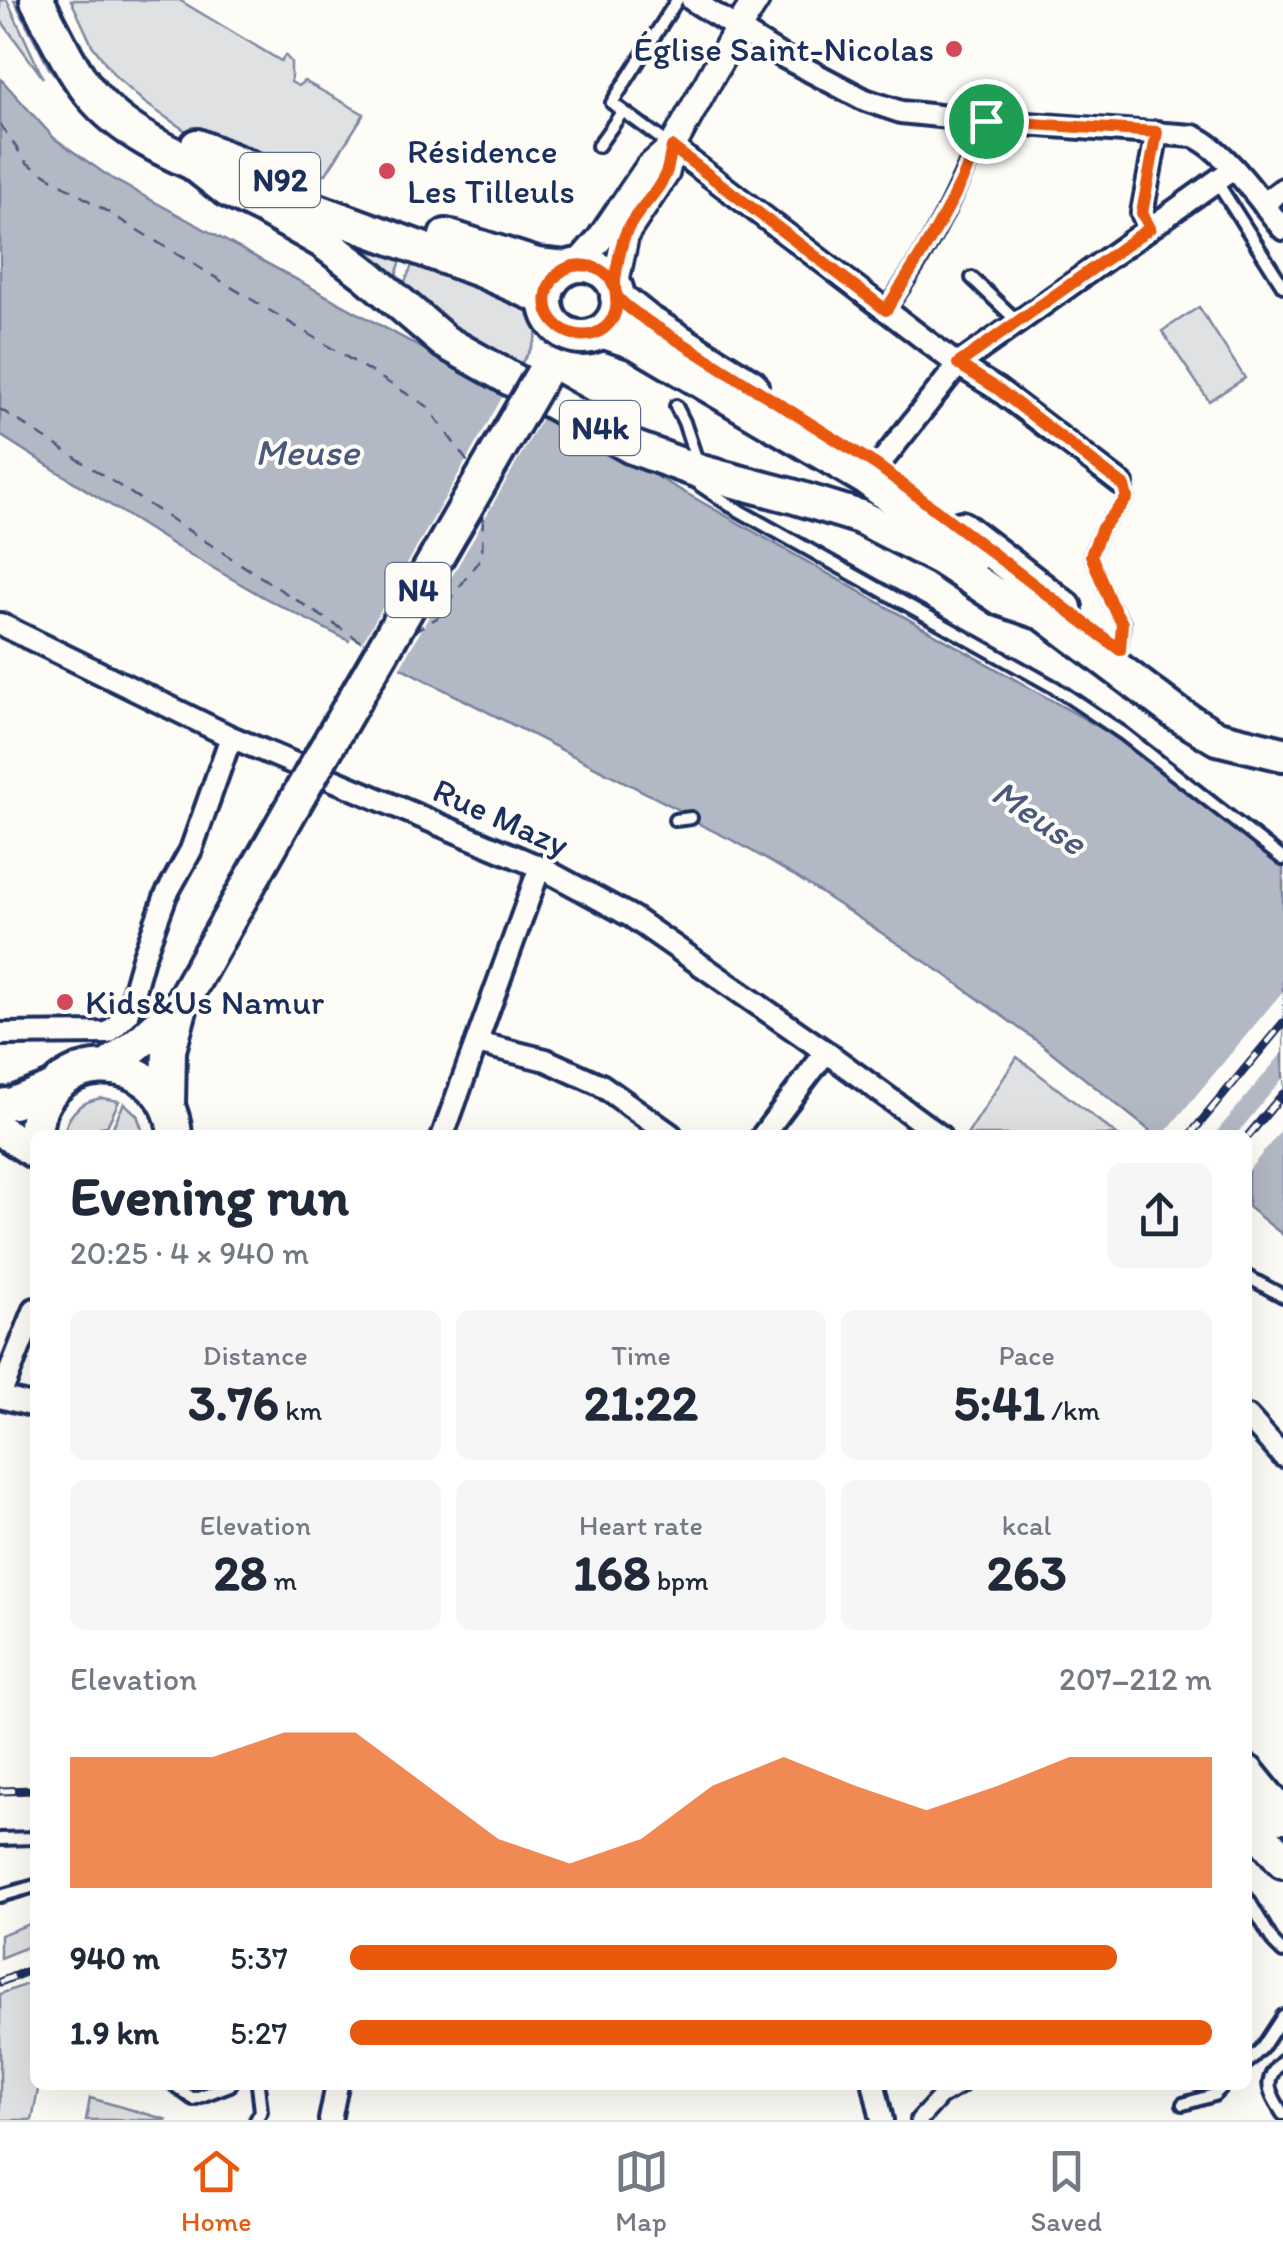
<!DOCTYPE html>
<html lang="en">
<head>
<meta charset="utf-8">
<style>
  body { margin:0; font-family:Itim,sans-serif; background:#f6f6f7; color:#1f2937; height:100vh; display:flex; flex-direction:column; font-size:38px; white-space:nowrap }
  * { box-sizing:border-box; margin:0 }
  p { font-size:32px; color:#747a83 }
  .icon { flex:none; width:55px; height:55px; fill:none; stroke:currentColor; stroke-width:2; stroke-linecap:round; stroke-linejoin:round }
  .map { position:relative; flex:1; overflow:hidden }
  .details { position:absolute; left:30px; top:1130px; width:1222px; height:960px; display:flex; flex-direction:column; background:#fff; border-radius:15px; box-shadow:0 10px 40px #0002 }
  .details>* { flex:none }
  .pin { position:absolute; display:grid; place-items:center; width:85px; height:85px; color:#fff; margin:-42px; border:5px solid #fff; border-radius:50%; box-shadow:0 2px 10px #0007 }
  .round { display:grid; place-items:center; flex:none; width:105px; height:105px; border-radius:15px; background:#f6f6f7 }
  .headline { display:flex; align-items:center; justify-content:space-between; height:170px; padding:0 40px }
  h1 { font-size:55px; font-weight:700; line-height:75px }
  .stats { display:grid; grid-template-columns:repeat(3,1fr); gap:15px; height:170px; padding:10px 40px }
  .stats div { display:grid; align-content:center; border-radius:15px; background:#f6f6f7; text-align:center }
  .stats b { font-size:50px; font-weight:700 }
  .stats small { font-size:28px; font-weight:400 }
  .stats p { font-size:28px }
  .chart { height:280px; padding:20px 40px }
  .chart p { display:flex; justify-content:space-between }
  .chart svg { width:100%; height:180px; margin-top:10px; fill:#ea580c; opacity:.7 }
  ul { padding:0 40px; list-style:none; font-size:32px }
  li { display:grid; grid-template-columns:160px 120px 1fr; align-items:center; height:75px }
  li i { height:25px; border-radius:12px; background:#ea580c }
  .dock { display:flex; justify-content:space-around; align-items:center; height:140px; border-top:2px solid #e0e1e3; background:#fff; font-size:28px; color:#747a83 }
  .dock a { display:grid; justify-items:center; gap:5px }
  .dock .selected { color:#ea580c }
  .map>svg:first-child { display:block }
  .green { fill:#e0e1e3; stroke:#7e88a0; stroke-width:2.5 }
  .water { fill:#b3b8c5; stroke:#76819c; stroke-width:2.5 }
  .pier { fill:#fdfcf7 }
  .lines { fill:none; stroke-linecap:round; stroke-linejoin:round }
  .ferry { stroke:#49587d; stroke-width:2.5; stroke-dasharray:12 10; stroke-linecap:butt }
  .service-casing { stroke:#1b2f5e; stroke-width:18 }
  .pedestrian-casing { stroke:#1b2f5e; stroke-width:22 }
  .minor-casing { stroke:#1b2f5e; stroke-width:28 }
  .tertiary-casing { stroke:#1b2f5e; stroke-width:32 }
  .secondary-casing { stroke:#1b2f5e; stroke-width:38 }
  .primary-casing { stroke:#1b2f5e; stroke-width:40 }
  .service { stroke:#fdfcf7; stroke-width:10 }
  .pedestrian { stroke:#fdfcf7; stroke-width:15 }
  .minor { stroke:#fdfcf7; stroke-width:20 }
  .tertiary { stroke:#fdfcf7; stroke-width:25 }
  .secondary { stroke:#fdfcf7; stroke-width:30 }
  .primary { stroke:#fdfcf7; stroke-width:32 }
  .rail-casing { stroke:#1b2f5e; stroke-width:9 }
  .rail { stroke:#fdfcf7; stroke-width:5; stroke-dasharray:15; stroke-linecap:butt }
  .primary-bridge-casing { stroke:#1b2f5e; stroke-width:40; stroke-linecap:butt }
  .primary-bridge { stroke:#fdfcf7; stroke-width:32 }
  .route-casing { stroke:#fff; stroke-width:20 }
  .route { stroke:#ea580c; stroke-width:12 }
  .poi-dot { fill:#d1495b; stroke:#fdfcf7; stroke-width:4 }
  .labels { text-anchor:middle; stroke-width:8; stroke-linejoin:round; paint-order:stroke }
  .shield { fill:#fdfcf7; stroke:#5f6c8c; stroke-width:2.5 }
  .shield-label { font-size:32px; font-weight:bold; fill:#1b2f5e }
  .poi-label { font-size:35px; fill:#1b2f5e; stroke:#fdfcf7; text-anchor:start }
  .street-label { font-size:35px; fill:#1b2f5e; stroke:#fdfcf7 }
  .water-label { font-size:38px; font-style:italic; fill:#49587d; stroke:#fdfcf7 }
</style>
</head>
<body>
<div class="map">
<svg width="1283" height="2120" viewBox="0 0 1283 2120">
  <rect width="100%" height="100%" fill="#fdfcf7"/>
  <filter id="ink" filterUnits="userSpaceOnUse"><feTurbulence type="fractalNoise" baseFrequency=".01" numOctaves="2"/><feDisplacementMap in="SourceGraphic" scale="20" xChannelSelector="R" yChannelSelector="G"/><feConvolveMatrix kernelMatrix="1 2 1 2 8 2 1 2 1" color-interpolation-filters="sRGB"/></filter>
  <g filter="url(#ink)">
    <path class="green" d="M0,0h7l36,78 -43,-59z
      M14,0h14l50,102 -29,-34z
      M71,0h108l102,61 4,-6 6,7v20l7,4 6,-5 60,33 -38,60 -20,-4 -120,-39 -41,-28 -29,-26 -24,-32z
      M336,246l66,11 -11,34z
      M414,261l107,41c31,24 10,49 -9,73l-112,-82z
      M1199,307l46,71 -36,23 -47,-70z
      M1017,1057l100,78h-150z
      M102,1098l17,3 -12,25 -7,1 -7,6 -28,-4c6,-19 18,-28 37,-31z
      M124,1103l13,12 7,20h-28l-4,-6z
      M35,1922v22l-35,14v-23z
      M35,1981v104h4l-7,35h-32v-126z
      M90,2098l78,22h-82z"/>
    <path class="water" d="M0,78l54,60 57,40 550,301 450,255 172,134v367l-35,-28v-72h-93l-111,-89 -100,-72 -146,-96 -60,-35 -47,-23v-4l-426,-218 -90,-52 -175,-111z"/>
    <path class="pier" d="M507,389l39,22 -148,260 -40,-20 1,-3 -10,-5 3,-5 10,5z
      M1283,991v61l-69,83h-51z
      M1283,1078v50l-35,43v-36h-12z"/>
    <g class="lines">
      <path class="ferry" d="M0,124l27,39 400,243 43,59
        M0,409l368,237
        M413,632l24,-14 45,-62 1,-47"/>
      <g class="service-casing">
        <path id="service" d="M598,146l25,-35
          M671,146l-59,-43 65,-103
          M1216,181l67,105
          M972,278l46,44
          M676,406l8,16 13,39
          M700,485l31,21 323,181 70,47 159,125
          M1120,650l3,-27 -13,-21 -19,-47 11,-27 25,-30 -4,-13
          M675,820l16,-2
          M1248,1277l35,19
          M0,1839l35,-1
          M0,1896l35,-10
          M1248,1899l26,44 9,9
          M1283,2061c-22,19 -14,31 0,53
          M1248,2062l14,-14 21,-32
          M174,2085l19,14 37,-14
          M1183,2104l31,-9 10,-10
          M256,2120l5,-9 -3,-26"/>
      </g>
      <g class="pedestrian-casing">
        <path id="pedestrian" d="M886,310c12,-18 24,-35 35,-53 26,-44 46,-89 65,-136
          M919,2120l21,-23 20,-12"/>
      </g>
      <g class="minor-casing">
        <path id="minor" d="M692,0l86,54 87,46 36,12 85,9 207,15c32,13 68,66 90,93
          M672,147l286,218 39,24 125,95
          M1263,204l20,-15
          M1149,228l-7,-15 15,-81
          M878,466l80,-101 275,-196
          M0,624l231,113 309,130 92,50 194,135 113,83
          M0,1034l108,-1 19,-18 16,-57 23,-63 25,-45 40,-113
          M477,1043l69,17 55,25 70,50
          M443,1135l97,-268
          M763,1135l63,-83
          M0,1396l35,-87
          M0,1397l35,9
          M1248,1417l35,39
          M874,2085l8,35
          M330,2120l7,-35"/>
      </g>
      <g class="tertiary-casing">
        <path id="tertiary" d="M577,265l22,-25 49,-72 24,-21 66,-119 18,-28
          M615,285l11,-52 40,-60 6,-26"/>
      </g>
      <g class="secondary-casing">
        <path id="secondary" d="M0,1105l13,-2 41,-16
          M0,1130l35,23"/>
      </g>
      <g class="primary-casing">
        <path id="primary" d="M37,0c16,31 32,66 54,94 31,38 79,60 123,78
          M197,146l103,42
          M194,164l33,26 37,18 58,33 45,34 78,67 187,105 69,25 91,24 68,21 80,41 62,41 43,15
          M269,193l213,78 64,28
          M446,236l91,29 29,3
          M546 301a36 36 0 1 1 72 0a36 36 0 1 1-72 0Z
          M617,297l30,24 104,65
          M602,331l35,12 230,136 105,78
          M961,528l104,80
          M1030,603l146,110 41,25 66,16
          M109,1066l36,-28 37,-36
          M168,1106l1,-56 13,-48 112,-198
          M35,1141c-2,-94 132,-100 140,-6
          M1248,1773l35,43
          M1248,1819l35,42"/>
      </g>
      <use href="#service" class="service"/>
      <use href="#pedestrian" class="pedestrian"/>
      <use href="#minor" class="minor"/>
      <use href="#tertiary" class="tertiary"/>
      <use href="#secondary" class="secondary"/>
      <use href="#primary" class="primary"/>
      <g class="rail-casing">
        <path id="rail" d="M1190,1135l93,-112
          M1248,1136l35,-42
          M0,1791l35,-1
          M0,1982l35,-14"/>
      </g>
      <use href="#rail" class="rail"/>
      <g class="primary-bridge-casing">
        <path id="primary-bridge" d="M294,804l248,-429"/>
      </g>
      <use href="#primary-bridge" class="primary-bridge"/>
    </g>
  </g>
  <g class="lines" filter="url(#ink)">
    <g class="route-casing">
      <path id="route" d="M986,121c-8,19 -15,40 -24,59 -22,46 -49,88 -76,130l-214,-163c-2,8 -3,16 -5,23 -8,24 -33,41 -42,65 -5,13 -8,31 -10,45 -1,14 5,25 -2,38 -20,34 -73,14 -66,-24 2,-11 9,-20 18,-25 16,-8 38,-3 47,13 3,4 3,10 5,14 6,10 21,18 30,25l231,145 242,184 2,-27 -12,-21 -19,-47 11,-27 25,-30 -3,-12 -126,-97 -40,-25 192,-136 -8,-15 15,-81 -171,-11"/>
    </g>
    <use href="#route" class="route"/>
  </g>
  <g class="poi-dot">
    <circle cx="954" cy="49" r="10"/>
    <circle cx="387" cy="171" r="10"/>
    <circle cx="65" cy="1002" r="10"/>
  </g>
  <g class="labels">
    <g class="shield">
      <rect x="240" y="153" width="80" height="54" rx="8"/>
      <rect x="560" y="401" width="80" height="54" rx="8"/>
      <rect x="385.5" y="563" width="65" height="54" rx="8"/>
    </g>
    <g class="shield-label">
      <text x="280" y="191">N92</text>
      <text x="600" y="439">N4k</text>
      <text x="418" y="601">N4</text>
    </g>
    <g class="poi-label">
      <text x="934" y="61" text-anchor="end">Église Saint-Nicolas</text>
      <text x="407" y="163">Résidence<tspan x="407" dy="40">Les Tilleuls</tspan></text>
      <text x="85" y="1014">Kids&amp;Us Namur</text>
    </g>
    <g class="street-label">
      <text transform="translate(501 817) rotate(24)" y="12">Rue Mazy</text>
    </g>
    <g class="water-label">
      <text x="307" y="465">Meuse</text>
      <text transform="translate(1039 817) rotate(34)" y="13">Meuse</text>
    </g>
  </g>
</svg>
<div class="pin" style="left:986px;top:121px;background:#1e9e55"><svg class="icon" aria-label="arrive" viewBox="0 0 24 24"><path d="M6 21V4h12l-3 4 3 4H6"/></svg></div>
<section class="details">
<div class="headline"><div><h1>Evening run</h1><p>20:25 · 4 × 940 m</p></div><a class="round"><svg class="icon" aria-label="share" viewBox="0 0 24 24"><path d="M12 15V3M7 8l5-5 5 5M5 13v7h14v-7"/></svg></a></div>
<div class="stats">
<div><p>Distance</p><b>3.76<small> km</small></b></div>
<div><p>Time</p><b>21:22</b></div>
<div><p>Pace</p><b>5:41<small> /km</small></b></div>
</div>
<div class="stats">
<div><p>Elevation</p><b>28<small> m</small></b></div>
<div><p>Heart rate</p><b>168<small> bpm</small></b></div>
<div><p>kcal</p><b>263</b></div>
</div>
<div class="chart"><p><span>Elevation</span>207–212 m</p>
<svg viewBox="0 0 160 44" preserveAspectRatio="none"><path d="M0 44V12L10 12L20 12L30 6L40 6L50 19L60 32L70 38L80 32L90 19L100 12L110 19L120 25L130 19L140 12L150 12L160 12V44z"/></svg>
</div>
<ul>
<li><b>940 m</b>5:37<i style="width:89%"></i></li>
<li><b>1.9 km</b>5:27<i style="width:100%"></i></li>
</ul>
</section>
</div>
<nav class="dock">
<a class="selected"><svg class="icon" aria-label="home" viewBox="0 0 24 24"><path d="M3 11l9-7 9 7M6 9v11h12V9"/></svg>Home</a>
<a><svg class="icon" aria-label="map" viewBox="0 0 24 24"><path d="M3 6l6-2 6 2 6-2v14l-6 2-6-2-6 2zM9 4v14M15 6v14"/></svg>Map</a>
<a><svg class="icon" aria-label="saved" viewBox="0 0 24 24"><path d="M7 4h10v16l-5-4-5 4z"/></svg>Saved</a>
</nav>
</body>
</html>
